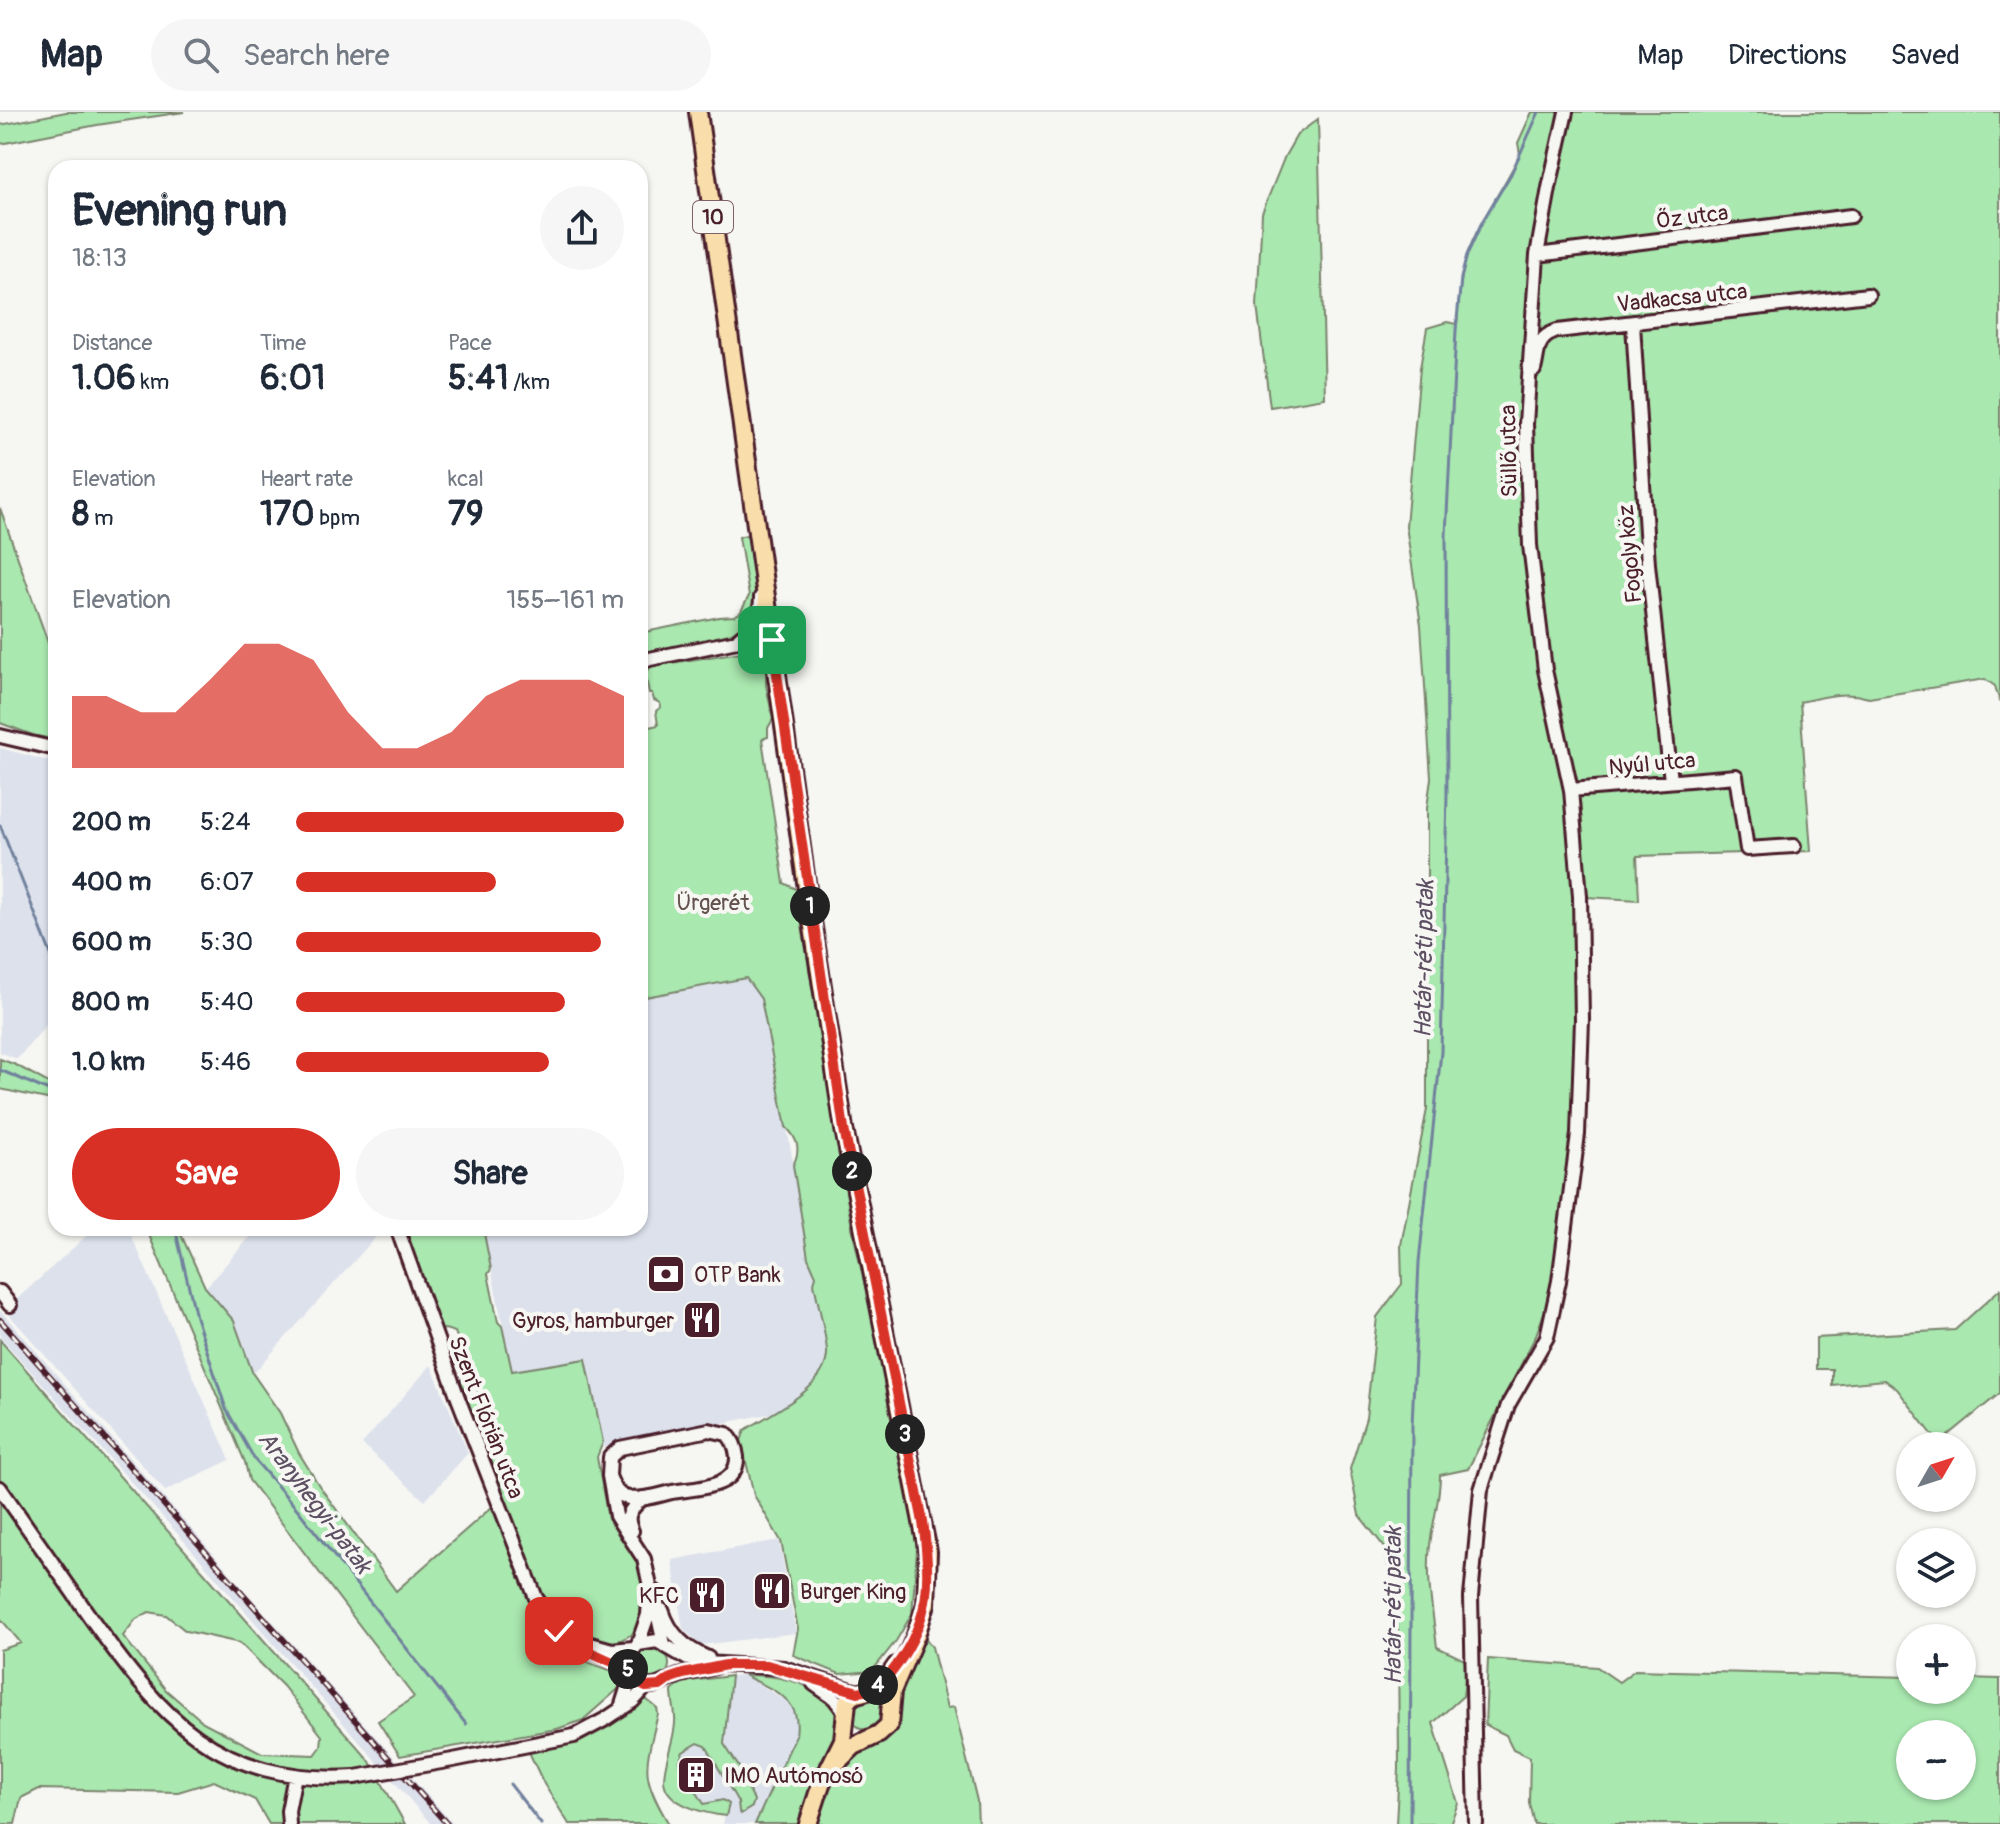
<!DOCTYPE html>
<html lang="en">
<head>
<meta charset="utf-8">
<style>
  body { margin:0; font-family:Pangolin,sans-serif; background:#f6f6f7; color:#1f2937; height:100vh; display:flex; flex-direction:column; font-size:30px; white-space:nowrap }
  * { box-sizing:border-box; margin:0 }
  p { font-size:26px; color:#747a83 }
  .icon { flex:none; width:44px; height:44px; fill:none; stroke:currentColor; stroke-width:2; stroke-linecap:round; stroke-linejoin:round }
  .map { position:relative; flex:1; overflow:hidden }
  .drawer { position:absolute; left:48px; top:48px; width:600px; height:1076px; display:flex; flex-direction:column; background:#fff; border-radius:24px; box-shadow:0 2px 6px #0004 }
  .drawer>* { flex:none }
  .needle { width:52px; rotate:51deg }
  .buttons { position:absolute; left:1896px; top:1320px; display:grid; gap:16px }
  .buttons a { display:grid; place-items:center; width:80px; height:80px; border-radius:50%; background:#fff; box-shadow:0 2px 6px #0004; font-size:40px }
  .pin { position:absolute; display:grid; place-items:center; width:68px; height:68px; color:#fff; margin:-34px; border-radius:16px; box-shadow:0 4px 12px #0006 }
  .km { position:absolute; width:40px; height:40px; margin:-20px; border-radius:50%; background:#222; color:#fff; font-size:22px; line-height:40px; text-align:center }
  .round { display:grid; place-items:center; flex:none; width:84px; height:84px; border-radius:42px; background:#f6f6f7 }
  .summary { display:flex; align-items:center; justify-content:space-between; height:136px; padding:0 24px }
  h1 { font-size:44px; font-weight:700; line-height:60px }
  .metrics { display:grid; grid-template-columns:repeat(3,1fr); gap:12px; height:136px; padding:8px 24px }
  .metrics div { display:grid; align-content:center }
  .metrics b { font-size:34px; font-weight:700 }
  .metrics small { font-size:22px; font-weight:400 }
  .metrics p { font-size:22px }
  .chart { height:224px; padding:16px 24px }
  .chart p { display:flex; justify-content:space-between }
  .chart svg { width:100%; height:144px; margin-top:8px; fill:#d93025; opacity:.7 }
  .primary-button { display:flex; gap:16px; margin-top:auto; padding:16px 24px }
  .primary-button a { flex:1; height:92px; border-radius:48px; background:#d93025; color:#fff; font-size:32px; font-weight:700; line-height:92px; text-align:center }
  .primary-button a+a { background:#f6f6f7; color:#1f2937 }
  ul { padding:0 24px; list-style:none; font-size:26px }
  li { display:grid; grid-template-columns:128px 96px 1fr; align-items:center; height:60px }
  li i { height:20px; border-radius:10px; background:#d93025 }
  header { display:flex; align-items:center; gap:48px; box-sizing:border-box; height:112px; padding:0 40px; background:#fff; border-bottom:2px solid #e0e1e3 }
  header strong { font-size:38px }
  nav { display:flex; gap:44px; margin-inline-start:auto; font-size:28px }
  .search { width:560px; height:72px; background:#f6f6f7; display:flex; align-items:center; gap:20px; box-sizing:border-box; padding:0 28px; border-radius:44px; color:#747a83; font-size:30px }
  .map>svg:first-child { display:block }
  .built { fill:#dce1ec }
  .green { fill:#a9e8af; stroke:#7a846d; stroke-width:2; fill-rule:evenodd }
  .lines { fill:none; stroke-linecap:round; stroke-linejoin:round }
  .stream { stroke:#71819d; stroke-width:3 }
  .minor-casing { stroke:#4a1f2b; stroke-width:18 }
  .major-casing { stroke:#4a1f2b; stroke-width:22 }
  .minor { stroke:#f6f6f2; stroke-width:12 }
  .major { stroke:#f9deab; stroke-width:16 }
  .rail-casing { stroke:#4a1f2b; stroke-width:6 }
  .rail { stroke:#f6f6f2; stroke-width:3; stroke-dasharray:9; stroke-linecap:butt }
  .minor-bridge-casing { stroke:#4a1f2b; stroke-width:18; stroke-linecap:butt }
  .minor-bridge { stroke:#f6f6f2; stroke-width:12 }
  .route-casing { stroke:#fff; stroke-width:16 }
  .route { stroke:#d93025; stroke-width:10 }
  .labels { text-anchor:middle; stroke-width:8; stroke-linejoin:round; paint-order:stroke }
  .shield { fill:#f6f6f2; stroke:#7e6067; stroke-width:2 }
  .shield-label { font-size:20px; font-weight:bold; fill:#4a1f2b }
  .street-label { font-size:22px; fill:#4a1f2b; stroke:#f6f6f2 }
  .park-label { font-size:22px; fill:#62514c; stroke:#f6f6f2 }
  .poi-label { font-size:22px; fill:#4a1f2b; stroke:#f6f6f2; text-anchor:start }
  .water-label { font-size:24px; font-style:italic; fill:#5e5064; stroke:#f6f6f2 }
</style>
</head>
<body>
<header>
<strong>Map</strong>
<div class="search"><svg class="icon" aria-label="search" viewBox="0 0 24 24"><circle cx="10" cy="10" r="6"/><path d="M15 15l6 6"/></svg>Search here</div>
<nav><a>Map</a><a>Directions</a><a>Saved</a></nav>
</header>
<div class="map">
<svg width="2000" height="1712" viewBox="0 0 2000 1712">
  <rect width="100%" height="100%" fill="#f6f6f2"/>
  <filter id="ink" filterUnits="userSpaceOnUse"><feTurbulence type="fractalNoise" baseFrequency=".0125" numOctaves="2"/><feDisplacementMap in="SourceGraphic" scale="16" xChannelSelector="R" yChannelSelector="G"/><feConvolveMatrix kernelMatrix="1 2 1 2 8 2 1 2 1" color-interpolation-filters="sRGB"/></filter>
  <g filter="url(#ink)">
    <path class="built" d="M0,636l56,15v251l-39,45 -17,-7z
      M745,862l17,23 68,360 -15,31 -37,24 -183,37 -83,-78 -29,-143h157v-230z
      M95,1116h33l102,232 -65,31 -160,-181z
      M258,1116l124,2 -129,144 -19,-53 -29,-33z
      M0,1198l255,292 198,222h-22l-255,-292 -176,-195z
      M431,1253l37,88 -43,48 -63,-57z
      M779,1428l17,93 -95,12 -18,-16 -11,-69z
      M744,1563l43,26 9,8 2,12 -2,14 -42,89h-31l5,-20h-24l-26,-41 5,-11 15,-9 8,3 32,56 1,9 15,-11 -15,-27v-6l-15,-23 7,-68z"/>
    <path class="green" d="M66,0h118l-87,13 -97,19v-19z
      M1532,0h468v590l-5,-16 -10,-7 -116,19c-25,-7 -43,-2 -69,4l11,149 -174,5 2,44 -53,-3 -6,204 -25,182 -19,52 -68,134 -28,6c0,24 -7,46 -10,70 -4,33 3,69 7,102l30,14 -4,35 -30,27 25,80 -8,21h-54l3,-55 -1,-140 -13,-81 -26,-33 -9,-46 16,-51 11,-101 25,-33 -1,-39 26,-136v-301l4,-30 -10,-153 -15,-99 14,-158 7,-40 20,-6 10,2c2,-23 3,-47 10,-69 13,-36 37,-67 53,-101l-2,-11z
      M1318,7l7,279 -55,9 -13,-101 5,-93 23,-57 12,-21z
      M0,396l50,140 6,1v91l-23,-5 -33,-12z
      M745,423l3,2 9,58c0,9 -4,23 -11,30 -12,14 -85,23 -106,28v-20l79,-16 15,-1 6,-3 9,-17 -10,-59z
      M760,537l6,8v28l7,34 -5,9v9l-6,2 22,144 12,6 56,339 52,232 13,90 -5,64 -16,27 -24,30 -32,3 -47,-19 5,-26 -17,-88 -27,-46 -13,-54 4,-11c26,-17 84,-42 82,-79 -2,-23 -9,-46 -13,-68l2,-7 -8,-18 -15,-93c8,-15 5,-26 -7,-38l-25,-128 -15,-21 -106,20v-269l18,-4 -2,-14 5,-4 -1,-4 -6,-3 -2,-7h-3l-4,-20 7,-7z
      M0,947l16,6 40,22v14l-56,-12z
      M146,1116h32l27,59 29,34 19,53 27,39 19,40 21,34 76,104 96,-84c21,49 38,115 82,148 13,9 32,13 47,19l3,10 -41,36 -26,9 -157,27 -22,-35 36,-24 -165,-217 -4,-18z
      M402,1116h81l8,41 -3,5 10,48 4,4 10,45 74,-12 17,83 -6,15 11,62 19,23 13,23 3,40 -5,25c-36,28 -68,6 -92,-27l-81,-201 15,-6 -4,-10 -16,5 -3,-9 14,-6 -16,-44 -10,-3 -7,2z
      M2000,1177v104l-61,50 -42,-54 -12,-9 -53,5v-16h-16v-31l139,-8z
      M0,1228l369,420 36,64h-136l-14,-24 -41,-19 -36,11 -139,-3 -18,9 -6,26h-15v-174l21,-7 -21,-25zM149,1500l17,3 20,16 54,12 43,43 39,50 -1,11 -6,8 -53,-2 -59,-31 -37,-32 -43,-54 13,-17z
      M924,1524l8,11 15,61 7,-1 23,94 1,23h-165c5,-23 28,-68 50,-78 11,-5 19,0 28,-11 9,-10 6,-17 5,-29 0,-24 18,-48 28,-70z
      M635 1552a17 17 0 1 1 34 0a17 17 0 1 1-34 0Z
      M1488,1547l109,8 22,15 16,-12 275,7v13h52v-12l38,1v145h-466l-5,-21 1,-46 -17,-8 -7,-14 -21,-10zM1910,1622h52v52h-52z
      M744,1563c39,0 85,8 96,51l-30,68 -9,30h-46l41,-89c6,-38 -23,-44 -52,-60z
      M731,1564l-7,68 15,23v6l15,27 -2,7 -11,7 -2,-3 -1,-9 -32,-56 -8,-3 -15,9 -4,11 25,41 19,-4 6,4 -3,12c-19,-2 -61,-11 -62,-36 0,-19 10,-38 11,-57 1,-10 -3,-21 -3,-32l10,-9z
      M851 1601a17 17 0 1 1 34 0a17 17 0 1 1-34 0Z
      M646,1587l11,9 1,6c-13,54 -19,60 11,110h-100l-25,-40 -16,-34 48,-8z"/>
    <g class="lines">
      <path class="stream" d="M0,713l56,142
        M0,958l56,24
        M175,1116l21,89 30,92 29,51 43,50 168,214
        M510,1672l31,40
        M1410,1712l2,-398 7,-164 22,-210 6,-258 -1,-259 10,-205 5,-52 6,-23 15,-33 29,-48 28,-62"/>
      <g class="minor-casing">
        <path id="minor" d="M1537,143l314,-39
          M1633,212l15,240 23,217
          M1534,258c5,-19 1,-32 23,-39l311,-36
          M739,526c15,-11 22,-23 22,-41
          M640,549l131,-27
          M0,624l56,13
          M1571,678l165,-14 11,73 47,-3
          M397,1116l61,170 78,200 23,33 11,9 58,29
          M0,1180l10,13
          M609,1364c4,10 8,20 20,22 13,3 30,-3 43,-6 23,-4 66,-3 65,-35 -1,-9 -4,-17 -10,-23l-18,-4 -89,18 -10,9 -1,19 7,40 28,43 6,27 -2,29 -10,29 -9,11 -1,7 3,14 -10,32
          M0,1376c29,42 59,84 88,126 73,103 129,171 267,163
          M632,1419c-8,-15 -1,-23 11,-33
          M656,1480l2,25 6,27
          M662,1498c8,24 22,38 46,48
          M587,1531l25,7 21,-2
          M638,1532l19,-3 31,18 19,4 77,5 74,24
          M638,1571c19,9 26,-4 44,-8 10,-3 22,-5 33,-8
          M814,1572l20,14 11,14
          M453,1648l121,-24 32,-17 27,-18 13,-14
          M289,1712l-1,-13 7,-36
          M1476,1712l-5,-227 10,-107 27,-85 39,-68 12,-56 19,-147 4,-114 -2,-124 -9,-106 -26,-120 -15,-125 -4,-121 11,-169 12,-67 17,-76"/>
      </g>
      <g class="major-casing">
        <path id="major" d="M698,0l108,770 38,247 84,423 -2,52 -10,31 -24,56 -3,34 -10,9 -25,12 -25,24
          M808,1712l13,-40 22,-44 4,-38c8,-10 13,-8 24,-12 11,-3 19,-15 25,-24"/>
      </g>
      <use href="#minor" class="minor"/>
      <use href="#major" class="major"/>
      <g class="rail-casing">
        <path id="rail" d="M0,1208l447,504"/>
      </g>
      <use href="#rail" class="rail"/>
      <g class="minor-bridge-casing">
        <path id="minor-bridge" d="M355,1665l98,-17"/>
      </g>
      <use href="#minor-bridge" class="minor-bridge"/>
    </g>
  </g>
  <g class="lines" filter="url(#ink)">
    <g class="route-casing">
      <path id="route" d="M559,1519l25,18 44,20 10,14 8,4 14,-1 11,-8 12,-4 43,-9h41l91,27c4,-1 8,-1 12,-2 12,-3 20,-16 27,-25 34,-47 34,-87 26,-143l-79,-393 -72,-489"/>
    </g>
    <use href="#route" class="route"/>
  </g>
  <defs>
    <g id="bank-square" transform="scale(2)"><rect x="-9" y="-9" width="18" height="18" rx="4" fill="#4a1f2b" stroke="#f6f6f2"/><path d="M-6-4H6V4H-6ZM0-2.3a2.3 2.3 0 1 0 0 4.6a2.3 2.3 0 1 0 0-4.6Z" fill="#fff"/></g>
    <g id="restaurant-square" transform="scale(2)"><rect x="-9" y="-9" width="18" height="18" rx="4" fill="#4a1f2b" stroke="#f6f6f2"/><path d="M-5-6h1v4h1v-4h1v4h1v-4h1v5L-1.5 .5V6h-2V.5L-5-1ZM5-6V6H3V1.5H1.5Q1.5-4 5-6Z" fill="#fff"/></g>
    <g id="building-square" transform="scale(2)"><rect x="-9" y="-9" width="18" height="18" rx="4" fill="#4a1f2b" stroke="#f6f6f2"/><path d="M-4-6H4V6H1V3H-1V6H-4ZM-2.5-4.3h1.7v1.8h-1.7ZM.8-4.3h1.7v1.8H.8ZM-2.5-1h1.7V.8h-1.7ZM.8-1h1.7V.8H.8Z" fill="#fff"/></g>
  </defs>
  <g fill-rule="evenodd">
    <use href="#bank-square" x="666" y="1162"/>
    <use href="#restaurant-square" x="702" y="1208"/>
    <use href="#restaurant-square" x="772" y="1479"/>
    <use href="#restaurant-square" x="707" y="1483"/>
    <use href="#building-square" x="696" y="1663"/>
  </g>
  <g class="labels">
    <rect class="shield" x="693" y="89" width="40" height="32" rx="6"/>
    <g class="shield-label">
      <text x="713" y="112">10</text>
    </g>
    <g class="street-label">
      <text transform="translate(1692 104) rotate(-7)" y="8">Őz utca</text>
      <text transform="translate(1682 185) rotate(-6)" y="8">Vadkacsa utca</text>
      <text transform="translate(1508 339) rotate(-91)" y="8">Süllő utca</text>
      <text transform="translate(1629 442) rotate(-95)" y="8">Fogoly köz</text>
      <text transform="translate(1652 651) rotate(-5)" y="8">Nyúl utca</text>
      <text transform="translate(487 1305) rotate(69)" y="8">Szent Flórián utca</text>
    </g>
    <g class="park-label">
      <text x="713" y="798">Ürgerét</text>
    </g>
    <g class="poi-label">
      <text x="694" y="1170">OTP Bank</text>
      <text x="674" y="1216" text-anchor="end">Gyros, hamburger</text>
      <text x="800" y="1487">Burger King</text>
      <text x="679" y="1491" text-anchor="end">KFC</text>
      <text x="724" y="1671">IMO Autómosó</text>
    </g>
    <g class="water-label">
      <text transform="translate(1424 847) rotate(-89)" y="8">Határ-réti patak</text>
      <text transform="translate(315 1390) rotate(53)" y="8">Aranyhegyi-patak</text>
      <text transform="translate(1393 1494) rotate(-90)" y="8">Határ-réti patak</text>
    </g>
  </g>
</svg>
<div class="buttons">
<a><svg class="needle" viewBox="-14 -14 28 28"><path d="M0-13l5 13h-10z" fill="#e53935"/><path d="M0 13l5-13h-10z" fill="#747a83"/></svg></a>
<a><svg class="icon" aria-label="layers" viewBox="0 0 24 24"><path d="M12 4l9 5-9 5-9-5zM3 14l9 5 9-5"/></svg></a>
<a>+</a>
<a>−</a>
</div>
<div class="pin" style="left:772px;top:528px;background:#1e9e55"><svg class="icon" aria-label="arrive" viewBox="0 0 24 24"><path d="M6 21V4h12l-3 4 3 4H6"/></svg></div>
<div class="pin" style="left:559px;top:1519px;background:#d93025"><svg class="icon" aria-label="check" viewBox="0 0 24 24"><path d="M5 12l5 5 9-10"/></svg></div>
<b class="km" style="left:810px;top:794px">1</b>
<b class="km" style="left:852px;top:1059px">2</b>
<b class="km" style="left:905px;top:1322px">3</b>
<b class="km" style="left:878px;top:1573px">4</b>
<b class="km" style="left:628px;top:1557px">5</b>
<section class="drawer">
<div class="summary"><div><h1>Evening run</h1><p>18:13</p></div><a class="round"><svg class="icon" aria-label="share" viewBox="0 0 24 24"><path d="M12 15V3M7 8l5-5 5 5M5 13v7h14v-7"/></svg></a></div>
<div class="metrics">
<div><p>Distance</p><b>1.06<small> km</small></b></div>
<div><p>Time</p><b>6:01</b></div>
<div><p>Pace</p><b>5:41<small> /km</small></b></div>
</div>
<div class="metrics">
<div><p>Elevation</p><b>8<small> m</small></b></div>
<div><p>Heart rate</p><b>170<small> bpm</small></b></div>
<div><p>kcal</p><b>79</b></div>
</div>
<div class="chart"><p><span>Elevation</span>155–161 m</p>
<svg viewBox="0 0 160 44" preserveAspectRatio="none"><path d="M0 44V22L10 22L20 27L30 27L40 17L50 6L60 6L70 11L80 27L90 38L100 38L110 33L120 22L130 17L140 17L150 17L160 22V44z"/></svg>
</div>
<ul>
<li><b>200 m</b>5:24<i style="width:100%"></i></li>
<li><b>400 m</b>6:07<i style="width:61%"></i></li>
<li><b>600 m</b>5:30<i style="width:93%"></i></li>
<li><b>800 m</b>5:40<i style="width:82%"></i></li>
<li><b>1.0 km</b>5:46<i style="width:77%"></i></li>
</ul>
<div class="primary-button"><a>Save</a><a>Share</a></div>
</section>
</div>
</body>
</html>
